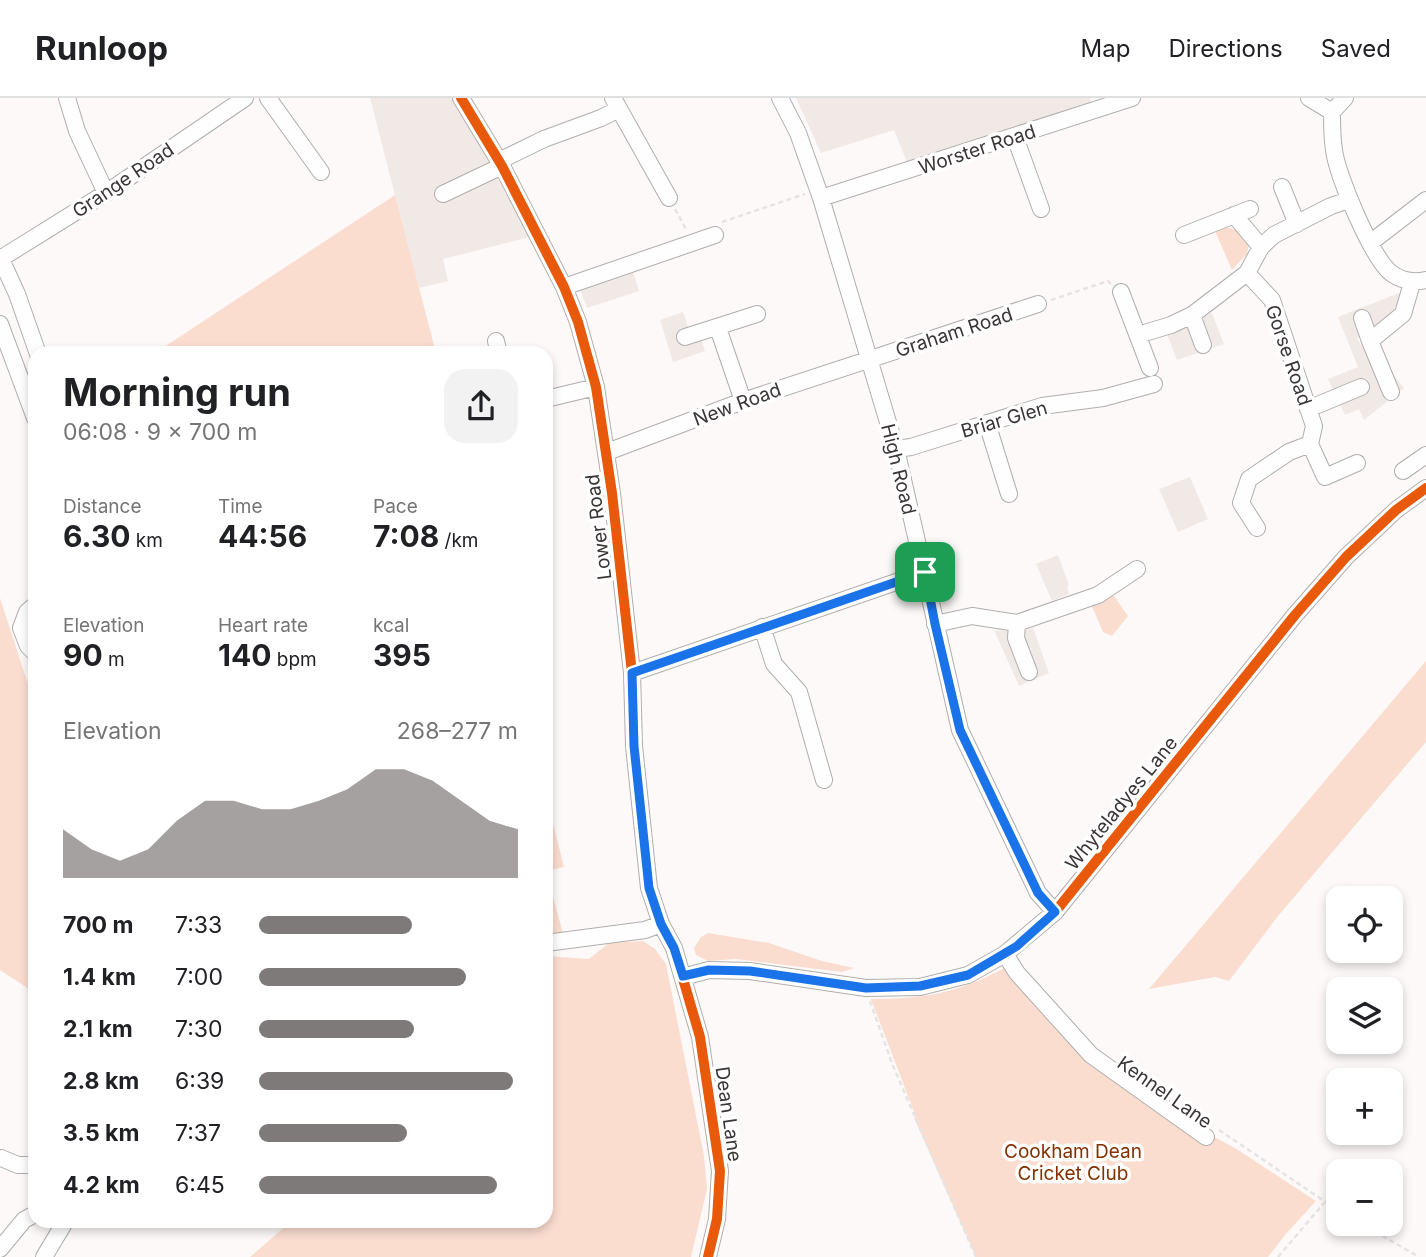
<!DOCTYPE html>
<html lang="en">
<head>
<meta charset="utf-8">
<style>
  body { margin:0; font-family:Inter,sans-serif; background:#f2f2f2; color:#202124; height:100vh; display:flex; flex-direction:column; font-size:26px; white-space:nowrap }
  * { box-sizing:border-box; margin:0 }
  p { font-size:23px; color:#757577 }
  .icon { flex:none; width:38px; height:38px; fill:none; stroke:currentColor; stroke-width:2; stroke-linecap:round; stroke-linejoin:round }
  .map { position:relative; flex:1; overflow:hidden }
  .drawer { position:absolute; left:28px; top:248px; width:525px; height:882px; display:flex; flex-direction:column; background:#fff; border-radius:21px; box-shadow:0 4px 10px #0003 }
  .drawer>* { flex:none }
  .fabs { position:absolute; left:1326px; top:788px; display:grid; gap:14px }
  .fabs a { display:grid; place-items:center; width:77px; height:77px; border-radius:14px; background:#fff; box-shadow:0 4px 10px #0003; font-size:35px }
  .pin { position:absolute; display:grid; place-items:center; width:60px; height:60px; color:#fff; margin:-30px; border-radius:14px; box-shadow:0 4px 10px #0006 }
  .round { display:grid; place-items:center; flex:none; width:74px; height:74px; border-radius:21px; background:#f2f2f2 }
  .headline { display:flex; align-items:center; justify-content:space-between; height:119px; padding:0 35px }
  h1 { font-size:38px; font-weight:700; line-height:52px }
  .figures { display:grid; grid-template-columns:repeat(3,1fr); gap:10px; height:119px; padding:7px 35px }
  .figures div { display:grid; align-content:center }
  .figures b { font-size:30px; font-weight:700 }
  .figures small { font-size:19px; font-weight:400 }
  .figures p { font-size:19px }
  .chart { height:196px; padding:14px 35px }
  .chart p { display:flex; justify-content:space-between }
  .chart svg { width:100%; height:126px; margin-top:7px; fill:#7e7a79; opacity:.7 }
  ul { padding:0 35px; list-style:none; font-size:23px }
  li { display:grid; grid-template-columns:112px 84px 1fr; align-items:center; height:52px }
  li i { height:18px; border-radius:9px; background:#7e7a79 }
  header { display:flex; align-items:center; gap:42px; box-sizing:border-box; height:98px; padding:0 35px; background:#fff; border-bottom:2px solid #e0e0e0 }
  header strong { font-size:33px }
  nav { display:flex; gap:38px; margin-inline-start:auto; font-size:24px }
  .map>svg:first-child { display:block }
  .built { fill:#f1e9e5 }
  .green { fill:#fbddd0 }
  .lines { fill:none; stroke-linecap:round; stroke-linejoin:round }
  .minor-casing { stroke:#b0aead; stroke-width:18 }
  .path { stroke:#e4e4e4; stroke-width:2.5; stroke-dasharray:5 3.5; stroke-linecap:butt }
  .minor { stroke:#fffefe; stroke-width:16 }
  .cycleway-casing { stroke:#fff; stroke-width:15 }
  .cycleway { stroke:#e8590c; stroke-width:10 }
  .route-casing { stroke:#fff; stroke-width:14 }
  .route { stroke:#1a73e8; stroke-width:9 }
  .labels { text-anchor:middle; stroke-width:7; stroke-linejoin:round; paint-order:stroke }
  .street-label { font-size:19px; fill:#3a3635; stroke:#fff }
  .park-label { font-size:19px; fill:#843000; stroke:#fff }
</style>
</head>
<body>
<header>
<strong>Runloop</strong>
<nav><a>Map</a><a>Directions</a><a>Saved</a></nav>
</header>
<div class="map">
<svg width="1426" height="1159" viewBox="0 0 1426 1159">
  <rect width="100%" height="100%" fill="#fcf9f8"/>
  <path class="built" d="M370,0h83l77,139 -87,22 5,22 -29,7z
    M796,0h294l2,7 -185,57 -13,-32 -73,23z
    M631,167l8,26 -52,17 -9,-25z
    M1399,195l4,5 -4,9 -14,16 -28,15 10,16 15,6 22,28 -40,32 -5,-11 -14,6 -17,-36 30,-12 -20,-50z
    M683,214l6,18 8,-2 8,23 -32,11 -13,-42z
    M1212,215l12,31 -47,16 -10,-26z
    M1190,379l18,42 -30,13 -19,-43z
    M1058,457l11,30 -2,2 2,7 -17,7 -16,-37z
    M1033,530l16,45 -30,13 -25,-56 23,2z"/>
  <path class="green" d="M395,97l41,158h-281z
    M1224,129l13,3 12,15 -2,9 -15,16 -17,-39z
    M1108,498h6l14,20 -16,20 -9,-4 -12,-28z
    M0,500l35,108v287l-35,-23z
    M1426,563v81l-148,174 -49,65 -14,-4 -66,12z
    M546,697l18,72 -18,4z
    M546,774l17,61 -17,1z
    M708,835l61,10 53,18 32,7 -12,4 -106,-13 -28,2 -12,-6 -2,-7 7,-11z
    M643,843l12,8 11,15 38,192 3,33 -16,68h-441l38,-33 -2,-2h260v-266l43,3 20,-16z
    M1006,869l76,88 108,69 45,24 81,53 -31,34 -17,22h-292l-62,-139 2,-1 -45,-118c52,0 89,-6 135,-32z"/>
  <g class="lines">
    <g class="minor-casing">
      <path id="minor" d="M67,0l10,33 29,62
        M268,0l53,74
        M461,0l41,68 62,121 14,35 18,65 16,106 20,180 2,73 15,142 12,36 13,24 26,89 20,134 -3,48 -9,38
        M613,0l56,100
        M780,0l18,35 23,65 75,251 64,281 78,163 17,19
        M1309,0l23,14
        M1345,0l-13,14c0,13 0,26 2,38 3,25 38,108 57,123 11,8 22,10 35,7
        M1015,39l26,72
        M499,63l45,-22 57,-21 18,-9
        M1282,89l15,37
        M443,96l59,-28
        M821,100l311,-100
        M1234,117l27,32
        M1184,137l66,-26
        M1370,145l56,-43
        M0,159l17,37 21,60
        M0,161l106,-66 139,-95
        M1247,175l25,27 42,126 -4,18
        M564,189l151,-52
        M1121,194l29,76
        M1192,217l11,30
        M1362,220l8,23
        M0,226l35,94
        M718,230l25,73
        M1138,237l33,-10 21,-10 55,-42 14,-26 13,-12 57,-29 18,-6
        M685,239l72,-23
        M496,243l3,13
        M1391,294l-21,-51 33,-27 9,-31
        M546,301l50,-12
        M1308,311l53,-22
        M987,325l22,71
        M896,351l15,-2 131,-41 61,-8 51,-14
        M607,354l136,-51 295,-97
        M1403,373l23,-16
        M1257,430l-16,-25 8,-24 40,-27 21,-8 15,33 32,-14
        M35,507l-8,7 -6,16 7,18 7,7
        M1017,525l-1,15 13,34
        M935,526l37,-8 45,7 81,-28 39,-26
        M762,529l12,37 25,28 25,88
        M632,575l293,-101
        M546,845l99,-13 16,-6
        M1005,856l12,19 74,82 115,82
        M683,879l26,-7 41,1 116,17 54,-1 48,-12 37,-21 50,-42 240,-297 51,-58 50,-47 30,-22
        M1,1060l17,7h17
        M0,1151l24,-29 11,-6
        M44,1159l21,-35"/>
    </g>
    <path class="path" d="M675,111l12,22
      M722,124l83,-28
      M1051,202l57,-19 3,3
      M870,903l23,65 83,191
      M1219,1032l120,81
      M1360,1125l59,34
      M1278,1159l46,-54"/>
    <use href="#minor" class="minor"/>
    <g class="cycleway-casing">
      <path id="cycleway" d="M461,0l41,68 62,121 14,35 18,65 16,106 20,180 2,73 15,142 12,36 13,24 26,89 20,134 -3,48 -9,38
        M683,879l26,-7 41,1 116,17 54,-1 48,-12 37,-21 50,-42 240,-297 51,-58 50,-47 30,-22"/>
    </g>
    <use href="#cycleway" class="cycleway"/>
  </g>
  <g class="lines">
    <g class="route-casing">
      <path id="route" d="M925,474l10,52 25,106 78,163 17,19 -38,34 -49,29 -48,11 -54,2 -116,-17 -41,-1 -26,6 -9,-28 -13,-24 -12,-36 -15,-142 -2,-73z"/>
    </g>
    <use href="#route" class="route"/>
  </g>
  <g class="labels">
    <g class="street-label">
      <text transform="translate(977 51) rotate(-18)" y="7">Worster Road</text>
      <text transform="translate(123 82) rotate(-34)" y="7">Grange Road</text>
      <text transform="translate(954 234) rotate(-18)" y="7">Graham Road</text>
      <text transform="translate(1289 257) rotate(71)" y="7">Gorse Road</text>
      <text transform="translate(737 306) rotate(-20)" y="7">New Road</text>
      <text transform="translate(1004 321) rotate(-16)" y="7">Briar Glen</text>
      <text transform="translate(899 371) rotate(76)" y="7">High Road</text>
      <text transform="translate(598 429) rotate(-97)" y="7">Lower Road</text>
      <text transform="translate(1121 705) rotate(-51)" y="7">Whyteladyes Lane</text>
      <text transform="translate(1165 994) rotate(35)" y="7">Kennel Lane</text>
      <text transform="translate(729 1016) rotate(82)" y="7">Dean Lane</text>
    </g>
    <g class="park-label">
      <text x="1073" y="1060">Cookham Dean<tspan x="1073" dy="22">Cricket Club</tspan></text>
    </g>
  </g>
</svg>
<div class="fabs">
<a><svg class="icon" aria-label="locate" viewBox="0 0 24 24"><circle cx="12" cy="12" r="6"/><path d="M12 2v4M12 18v4M2 12h4M18 12h4"/></svg></a>
<a><svg class="icon" aria-label="layers" viewBox="0 0 24 24"><path d="M12 4l9 5-9 5-9-5zM3 14l9 5 9-5"/></svg></a>
<a>+</a>
<a>−</a>
</div>
<div class="pin" style="left:925px;top:474px;background:#1e9e55"><svg class="icon" aria-label="arrive" viewBox="0 0 24 24"><path d="M6 21V4h12l-3 4 3 4H6"/></svg></div>
<section class="drawer">
<div class="headline"><div><h1>Morning run</h1><p>06:08 · 9 × 700 m</p></div><a class="round"><svg class="icon" aria-label="share" viewBox="0 0 24 24"><path d="M12 15V3M7 8l5-5 5 5M5 13v7h14v-7"/></svg></a></div>
<div class="figures">
<div><p>Distance</p><b>6.30<small> km</small></b></div>
<div><p>Time</p><b>44:56</b></div>
<div><p>Pace</p><b>7:08<small> /km</small></b></div>
</div>
<div class="figures">
<div><p>Elevation</p><b>90<small> m</small></b></div>
<div><p>Heart rate</p><b>140<small> bpm</small></b></div>
<div><p>kcal</p><b>395</b></div>
</div>
<div class="chart"><p><span>Elevation</span>268–277 m</p>
<svg viewBox="0 0 160 44" preserveAspectRatio="none"><path d="M0 44V27L10 34L20 38L30 34L40 24L50 17L60 17L70 20L80 20L90 17L100 13L110 6L120 6L130 10L140 17L150 24L160 27V44z"/></svg>
</div>
<ul>
<li><b>700 m</b>7:33<i style="width:59%"></i></li>
<li><b>1.4 km</b>7:00<i style="width:80%"></i></li>
<li><b>2.1 km</b>7:30<i style="width:60%"></i></li>
<li><b>2.8 km</b>6:39<i style="width:98%"></i></li>
<li><b>3.5 km</b>7:37<i style="width:57%"></i></li>
<li><b>4.2 km</b>6:45<i style="width:92%"></i></li>
</ul>
</section>
</div>
</body>
</html>
